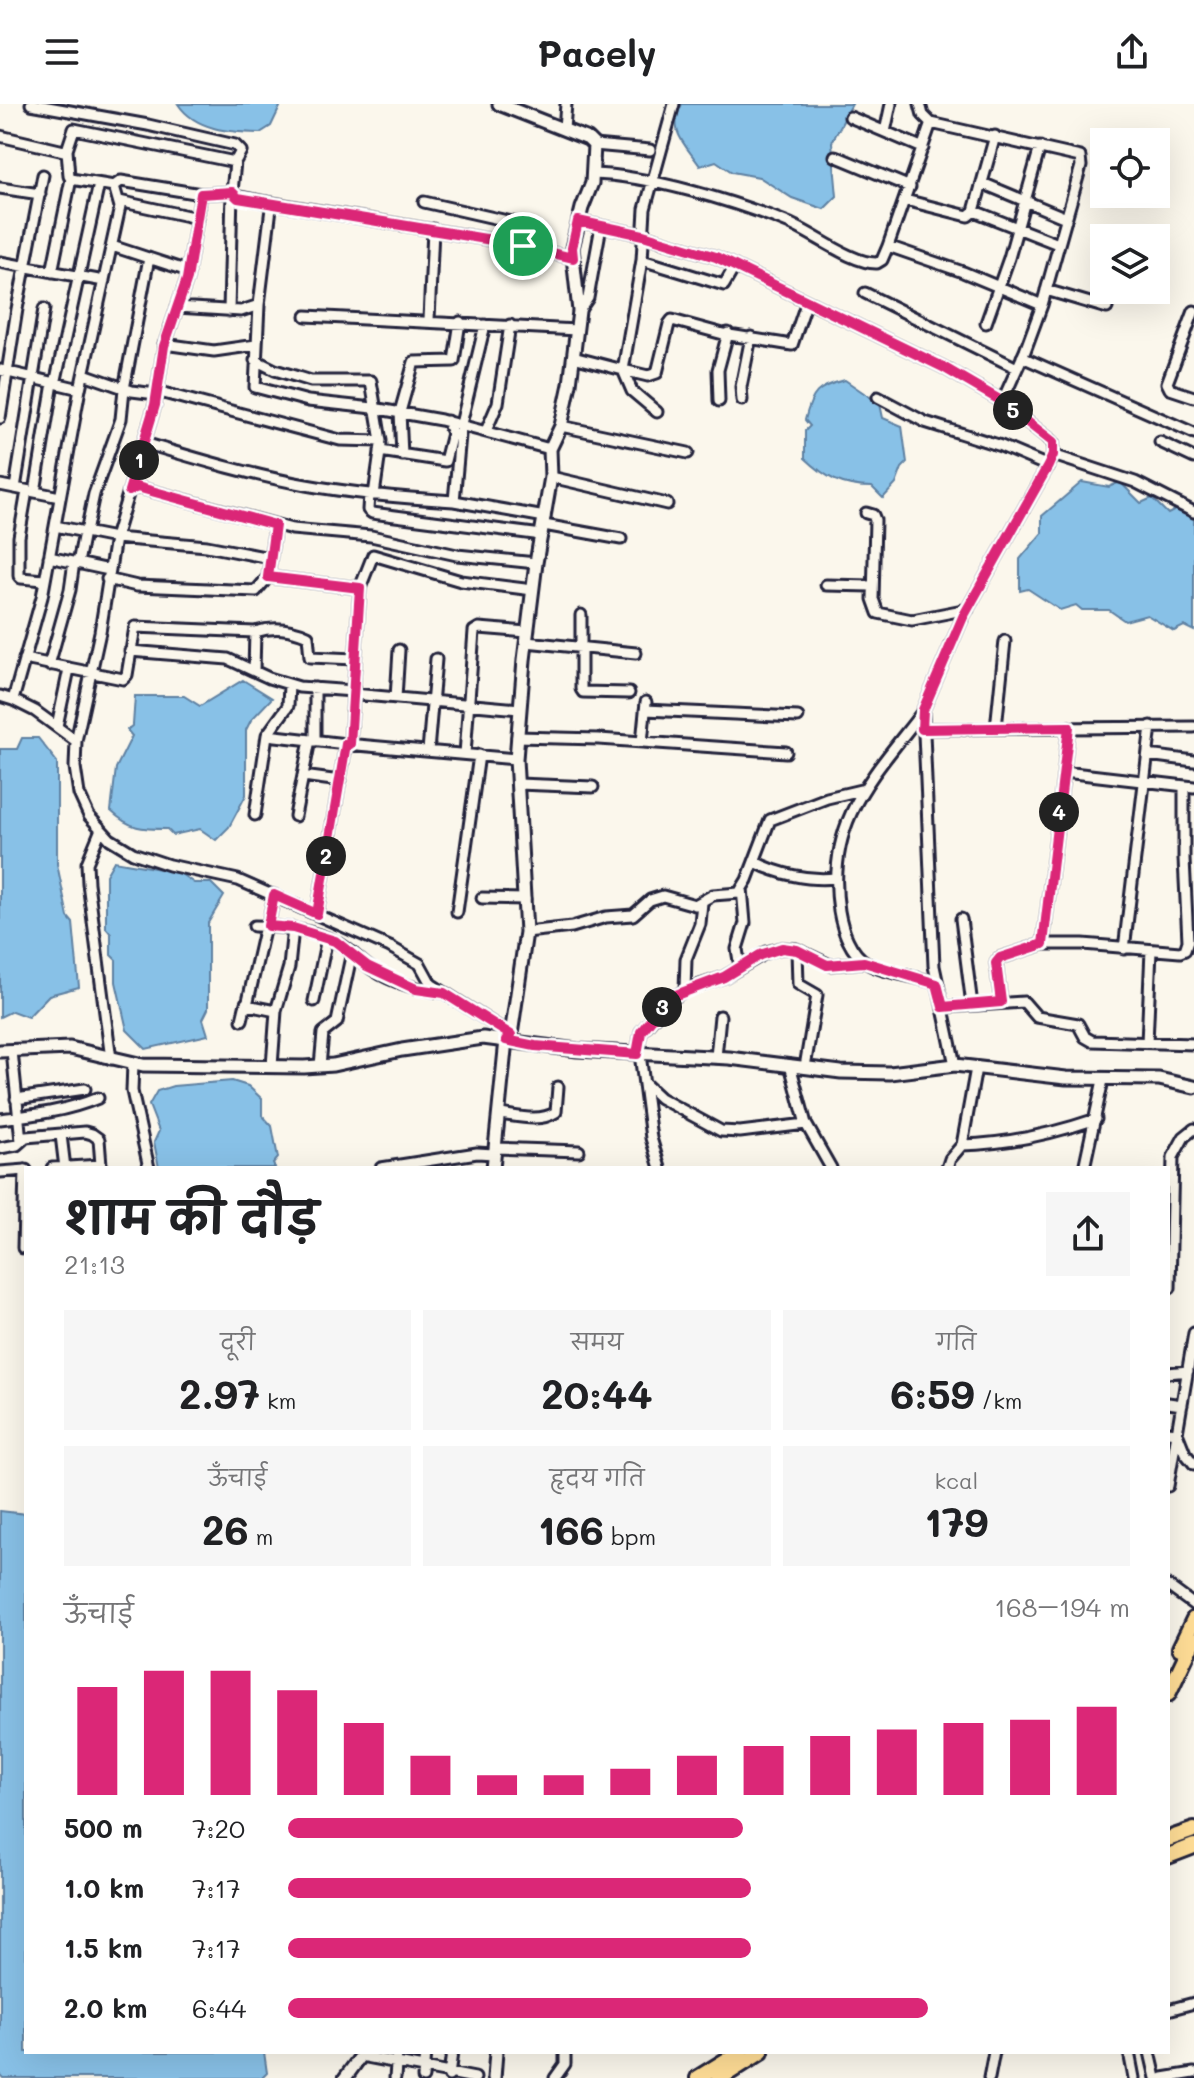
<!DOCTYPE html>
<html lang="hi">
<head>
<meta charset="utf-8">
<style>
  body { margin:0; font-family:Mali,"Playpen Sans Deva",sans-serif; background:#f6f6f6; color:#202124; height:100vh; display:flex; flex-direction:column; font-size:30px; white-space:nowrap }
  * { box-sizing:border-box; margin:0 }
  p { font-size:26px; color:#757577 }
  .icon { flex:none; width:44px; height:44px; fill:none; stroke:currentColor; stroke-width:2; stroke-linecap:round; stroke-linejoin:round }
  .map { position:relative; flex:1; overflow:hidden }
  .details { position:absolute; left:24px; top:1062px; width:1146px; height:888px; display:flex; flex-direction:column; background:#fff; border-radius:0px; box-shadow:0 8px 32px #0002 }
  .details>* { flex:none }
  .fabs { position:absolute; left:1090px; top:24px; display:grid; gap:16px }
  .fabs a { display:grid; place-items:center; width:80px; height:80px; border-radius:0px; background:#fff; box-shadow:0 8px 32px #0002; font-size:40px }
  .pin { position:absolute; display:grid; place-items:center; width:68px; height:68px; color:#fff; margin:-34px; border:4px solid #fff; border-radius:50%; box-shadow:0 2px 8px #0007 }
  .km { position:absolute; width:40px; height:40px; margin:-20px; border-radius:50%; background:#222; color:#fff; font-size:22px; line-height:40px; text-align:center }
  .round { display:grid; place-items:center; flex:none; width:84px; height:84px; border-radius:0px; background:#f6f6f6 }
  .summary { display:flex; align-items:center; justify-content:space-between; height:136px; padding:0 40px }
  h1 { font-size:44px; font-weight:700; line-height:60px }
  .figures { display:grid; grid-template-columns:repeat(3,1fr); gap:12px; height:136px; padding:8px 40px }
  .figures div { display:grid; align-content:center; border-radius:0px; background:#f6f6f6; text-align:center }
  .figures b { font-size:40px; font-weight:700 }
  .figures small { font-size:22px; font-weight:400 }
  .figures p { font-size:22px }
  .chart { height:224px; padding:16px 40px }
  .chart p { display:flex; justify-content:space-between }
  .chart svg { width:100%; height:144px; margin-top:8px; stroke:#db2777; stroke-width:6 }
  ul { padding:0 40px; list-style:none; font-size:26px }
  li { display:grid; grid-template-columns:128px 96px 1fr; align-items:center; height:60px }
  li i { height:20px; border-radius:10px; background:#db2777 }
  header { display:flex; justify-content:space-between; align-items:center; height:104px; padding:0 40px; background:#fff; font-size:36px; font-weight:700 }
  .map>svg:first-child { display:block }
  .water { fill:#88c1e7; stroke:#5f81a2; stroke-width:2 }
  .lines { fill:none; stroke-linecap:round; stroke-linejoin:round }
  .minor-casing { stroke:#22223b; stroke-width:15 }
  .tertiary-casing { stroke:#22223b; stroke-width:17 }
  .primary-casing { stroke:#22223b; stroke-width:20 }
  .minor { stroke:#fbf7ec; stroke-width:9 }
  .tertiary { stroke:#fbf7ec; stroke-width:11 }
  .primary { stroke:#ffdd96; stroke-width:14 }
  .route-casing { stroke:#fff; stroke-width:16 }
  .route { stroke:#db2777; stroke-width:10 }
</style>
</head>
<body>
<header><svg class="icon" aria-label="menu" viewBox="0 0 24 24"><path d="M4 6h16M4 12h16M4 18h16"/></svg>Pacely<svg class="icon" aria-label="share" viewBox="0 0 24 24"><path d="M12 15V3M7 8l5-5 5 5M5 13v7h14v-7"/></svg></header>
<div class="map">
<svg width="1194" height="1974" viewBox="0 0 1194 1974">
  <rect width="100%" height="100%" fill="#fbf7ec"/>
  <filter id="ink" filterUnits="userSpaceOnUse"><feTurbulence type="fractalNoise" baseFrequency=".0125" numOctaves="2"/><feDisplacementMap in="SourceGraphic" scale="16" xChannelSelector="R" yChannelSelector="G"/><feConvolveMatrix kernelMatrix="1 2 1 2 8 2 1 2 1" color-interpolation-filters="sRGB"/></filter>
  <g filter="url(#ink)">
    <path class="water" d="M178,0h100l2,3 -9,19 -11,7c-29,-1 -64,-2 -82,-29z
      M682,0h170l-20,38 5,54 -13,13 -32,-11 -33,-21 -27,-5 -16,-11 -16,5c-15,-22 -33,-35 -18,-62z
      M845,276l35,24 3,14 19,8 5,37 -5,5 -6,16 -13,14 -11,-11c-30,0 -46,-9 -67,-29v-27l5,-5 -5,-6c7,-28 12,-33 40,-40z
      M1082,378l27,5 11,-5 21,21 11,-5 16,16 11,-6 15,10v113l-10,-5 -10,5 -27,-16 -22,6 -16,-11h-27l-6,-5 -16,5 -32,-21 -8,2v-32l22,-26v-17z
      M243,576l29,18 -21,22 -5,10v65l-17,32 -13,13 -16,-11 -27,6 -6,-6c-25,0 -37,0 -56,-18l5,-43 16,-32 -5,-6 6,-5 2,-29h49l16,10z
      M22,634h16l19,24v102l11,53 5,6 6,64 -30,8 -21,22 -16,-6 -12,6v-268h17z
      M114,757l64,11 16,11h17l13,13 -16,27v86l-5,10 5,16 -62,14 -19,-19 -11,-48v-22l-5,-5v-21l-5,-6v-53z
      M232,977l16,5 14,13v16l10,11 6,32 -5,6 2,4h-116l-5,-26 5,-11 -10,-26 8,-14 16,-5z
      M0,1407l26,3v538h238l3,21 -5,5h-259l-3,-3z"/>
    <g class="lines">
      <g class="minor-casing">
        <path id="minor" d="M31,0l117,21 87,20 6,6 -6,11
          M674,0l-29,105 -3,51 -19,110 25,6 9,-3 12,-49 3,-4 51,14 69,11 15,-44
          M920,0l3,11 8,8 149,34 1,9 -39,139 -17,46 -23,51
          M850,13l73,31
          M564,25l2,-25
          M885,28l6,-28
          M0,32l64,15 3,-1 7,-21 161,33 -3,30 3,4 31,6 5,6 -12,97 -4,82 53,14 65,7 68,12 109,29
          M594,41l56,5
          M67,46l2,26 2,3 43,7 7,-5 80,13 31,-2 -3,119
          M835,52l75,31
          M592,70c56,1 144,28 196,49 25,10 64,41 89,40l5,-3 6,-14 43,-123
          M982,79l84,35
          M114,82l6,21 -40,182 -25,137 60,12 14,-47 8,-4 155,42 79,7 86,19 79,8
          M0,84l40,6
          M905,96l63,16 6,-5 21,-75
          M119,97l78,17
          M266,98l244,41 63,15
          M424,98l101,23 -2,21
          M974,107l84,33
          M578,117l65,14 73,22 227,110 55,32 55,43v13l-5,11 -85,151 -40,93 11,256 21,99
          M112,142l76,25
          M888,142l75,26 79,33
          M642,156l82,25 11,-19
          M0,158l104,19
          M52,168l19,-93
          M1046,186l61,18
          M865,189l152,75
          M177,203l64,4 18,-6
          M579,207l9,-13 13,-72
          M1194,207l-27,72 3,6 24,8
          M306,212l271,14
          M429,216l4,-91
          M986,219l23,-65 31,-111
          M164,240l50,7 42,-6
          M573,253l50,13 9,21 25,21
          M1022,253l172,76
          M0,266l80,19
          M84,270l48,17 24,3
          M55,280l44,-200
          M156,287l184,49 41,1 -10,-60h-60l-36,-11 -20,-10
          M878,293l47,25 76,24 47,20
          M742,296l-1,-13 10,-50
          M719,297l-1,-31 10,-37
          M0,314l17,-109 26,-134
          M561,322l127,27
          M486,327l12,-28 12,-78
          M1160,338l34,16
          M144,339c54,16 107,32 162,42 49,9 98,13 148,16l7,-77 24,-99
          M380,347l65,10 7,-28 -5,-12
          M402,351l-2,-43 14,-50 40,-1 6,-39
          M1053,351l82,27 59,30
          M551,373l116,27
          M0,381l60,12
          M15,384l29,-179
          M27,387l-8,46v39l2,2 23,2
          M129,387l26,-86 9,-59 23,-67 14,-85
          M35,388l18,-109
          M369,390l-1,16 4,3 170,22
          M374,391l7,-50
          M454,397l91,16
          M866,409l7,2 2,5 -2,79 5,14 34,7 56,-11
          M544,421l77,14
          M55,422l-13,71 -29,103 22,11 41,30
          M86,428l8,-38 27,-75 3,-30 25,-131
          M49,453l60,13
          M270,454l-63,-12 -92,-8 -15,94 -24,109 -1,26 4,27 10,22 21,23 23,14 36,12 69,15 152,67 30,17 11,20 80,51
          M78,459l6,-31
          M268,473l7,-52
          M107,475l30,7 119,5 12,-14 92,11 -10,156
          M826,481l46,1
          M360,484l13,-33 88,26 72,9
          M581,511v74l2,3 46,1
          M526,538l110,11
          M130,547l98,8 41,19 30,9 54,4
          M24,555l99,20 4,-4 8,-48 120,5c19,-6 35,-4 53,4l2,21 45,2
          M49,561l21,-75 4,-28
          M254,567l1,-39
          M353,590l167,15
          M0,592l13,4
          M396,594l3,-48
          M645,606l153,7
          M923,607c-50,65 -98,110 -84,200 3,18 11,42 28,52 21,12 48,12 70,21
          M57,622l12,-57
          M996,624l9,-87
          M922,625l272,-2
          M267,631l79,9
          M517,633l82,2 187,13
          M315,637v-53
          M642,638l4,-40
          M428,647l8,-92
          M465,650l9,-123 5,-3 48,4
          M1148,651l46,6
          M1064,668l130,15
          M303,672l37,5
          M518,680l75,3
          M255,711l12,-80 21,-29 1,-22
          M295,712l15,-76
          M101,725l-14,34 1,20 23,176
          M755,758c23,12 54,19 80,16
          M482,794l43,1
          M457,808l22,-157
          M317,810l29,-170 170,15
          M961,815l11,86
          M254,822c27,0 55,3 80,15 12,5 21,15 31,23 21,17 49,25 76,28
          M265,822l-18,79 29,6
          M268,822l6,-31
          M526,828l46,-5 34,-10 27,-2 17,-15 13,-4 32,9 18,-10 26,-2 8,-13 23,-60 57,-22 34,-8
          M1043,840l26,-217
          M1124,845l27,-223
          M797,846l1,34 19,11 -12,72
          M740,863l-3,-18 8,-26 -3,-35
          M685,886l1,-31 14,-35 2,-22
          M314,897l13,-63
          M1001,898l-5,-39 4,-5 43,-14h40l97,8 5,-2 3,-9 -4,-82v-72
          M943,903l81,-5 13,15 41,7 7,13 7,4 102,3
          M242,916l4,-17
          M1147,939l4,-93
          M12,947l9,90
          M637,950l4,-22 26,-30 18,-12 39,-13 43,-25 15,-4 14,1 34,16 34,-3
          M640,950l11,84 9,30
          M716,953l4,-41
          M133,959l-1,28 17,77
          M790,961l16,59 25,44
          M272,962l4,-55 13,-44 4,-39
          M320,962l3,-33 14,-11 15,-70
          M644,979l16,15 61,33 19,1 66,-8
          M16,995l69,-10
          M499,1010c18,2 40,9 57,-2l2,-25
          M0,1015c34,-4 67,-8 98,-21
          M61,1031l4,33
          M962,1041l14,-77
          M0,1044l17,-3 9,-8 59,-5 7,2 7,5 2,26
          M495,1044l84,3
          M52,1064l49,-3v3
          M381,1064l96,-15 17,1
          M947,1064l3,-9 12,-14c47,-1 90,-11 134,-26
          M1084,1064l19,-88
          M0,1068l26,-2
          M23,1144l2,-78
          M1170,1184l3,-131 11,-20 10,-8
          M1168,1269l20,-2
          M1168,1299l14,2
          M1168,1328l9,1 8,20 9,11
          M1168,1382l26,-153
          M1168,1482l26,19
          M1168,1906l26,-7
          M1129,1948l5,26
          M1150,1948l6,26
          M361,1952l114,22
          M449,1972l3,-24
          M395,1974l2,-26
          M423,1974l2,-26
          M555,1974l10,-14v-12
          M989,1974l5,-26
          M1163,1974l31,-5"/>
      </g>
      <g class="tertiary-casing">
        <path id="tertiary" d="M0,947l70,-3 73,17 161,2 29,-2 69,-15 81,-12 94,12 152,8 112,14 49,1 65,-8 111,13 93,1 35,8
          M493,1064l13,-128 5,-5 15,-103 -10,-173 8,-99 12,-97 15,-86 -1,-28 11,-23 9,-42 9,-73 -7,-63 10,-40 10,-25 2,-38 -6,-6 -89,-35
          M345,1974l19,-26
          M494,1974l2,-26"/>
      </g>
      <g class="primary-casing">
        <path id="primary" d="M1180,1544l14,-29
          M1168,1590l26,-55
          M1168,1735l26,-9
          M1168,1752l26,-10
          M698,1974l42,-26
          M720,1974l41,-26"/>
      </g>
      <use href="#minor" class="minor"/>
      <use href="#tertiary" class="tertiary"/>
      <use href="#primary" class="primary"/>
    </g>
  </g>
  <g class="lines" filter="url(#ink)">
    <g class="route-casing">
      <path id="route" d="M232,88l6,6 272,45 63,15 -1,-10 6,-27 65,14 73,22 227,110 55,32 55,43v13l-5,11 -85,151 -40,93 -1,19 147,-2 -26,217 -43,14 -4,5 5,39 -58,5 -6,-23 -73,-22 -37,3 -30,-15 -15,-2 -22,7 -36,22 -48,18 -18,16 -17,21 -4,22 -102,-8 -29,-6 5,-5 -67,-42 -28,-4 -49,-23 -32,-25 -42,-13 -25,-2 6,-31 43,19 29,-170h4l10,-156 -92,-11 7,-52 -138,-38 -8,4 26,-86 9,-59 23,-67 14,-85z"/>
    </g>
    <use href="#route" class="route"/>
  </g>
</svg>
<div class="fabs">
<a><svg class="icon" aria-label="locate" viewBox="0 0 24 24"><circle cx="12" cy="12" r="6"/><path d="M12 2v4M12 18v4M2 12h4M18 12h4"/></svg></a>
<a><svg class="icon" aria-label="layers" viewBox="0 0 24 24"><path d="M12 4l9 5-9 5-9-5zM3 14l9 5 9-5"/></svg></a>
</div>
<div class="pin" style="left:523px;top:142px;background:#1e9e55"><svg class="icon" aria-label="arrive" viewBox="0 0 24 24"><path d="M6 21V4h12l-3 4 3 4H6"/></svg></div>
<b class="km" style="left:139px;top:356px">1</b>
<b class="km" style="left:326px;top:752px">2</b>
<b class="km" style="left:662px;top:903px">3</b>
<b class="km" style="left:1059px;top:708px">4</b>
<b class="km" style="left:1013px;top:306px">5</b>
<section class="details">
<div class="summary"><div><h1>शाम की दौड़</h1><p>21:13</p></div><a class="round"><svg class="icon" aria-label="share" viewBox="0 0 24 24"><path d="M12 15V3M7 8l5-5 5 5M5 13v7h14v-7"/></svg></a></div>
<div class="figures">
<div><p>दूरी</p><b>2.97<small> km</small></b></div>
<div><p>समय</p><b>20:44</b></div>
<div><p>गति</p><b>6:59<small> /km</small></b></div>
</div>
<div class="figures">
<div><p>ऊँचाई</p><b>26<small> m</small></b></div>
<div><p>हृदय गति</p><b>166<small> bpm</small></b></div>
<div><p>kcal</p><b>179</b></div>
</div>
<div class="chart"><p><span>ऊँचाई</span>168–194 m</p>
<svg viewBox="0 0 160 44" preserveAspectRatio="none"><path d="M5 44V11M15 44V6M25 44V6M35 44V12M45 44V22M55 44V32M65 44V38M75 44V38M85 44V36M95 44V32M105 44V29M115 44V26M125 44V24M135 44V22M145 44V21M155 44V17"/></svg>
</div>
<ul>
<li><b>500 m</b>7:20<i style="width:54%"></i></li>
<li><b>1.0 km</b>7:17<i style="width:55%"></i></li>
<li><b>1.5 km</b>7:17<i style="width:55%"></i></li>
<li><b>2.0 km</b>6:44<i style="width:76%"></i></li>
</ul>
</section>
</div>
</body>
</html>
